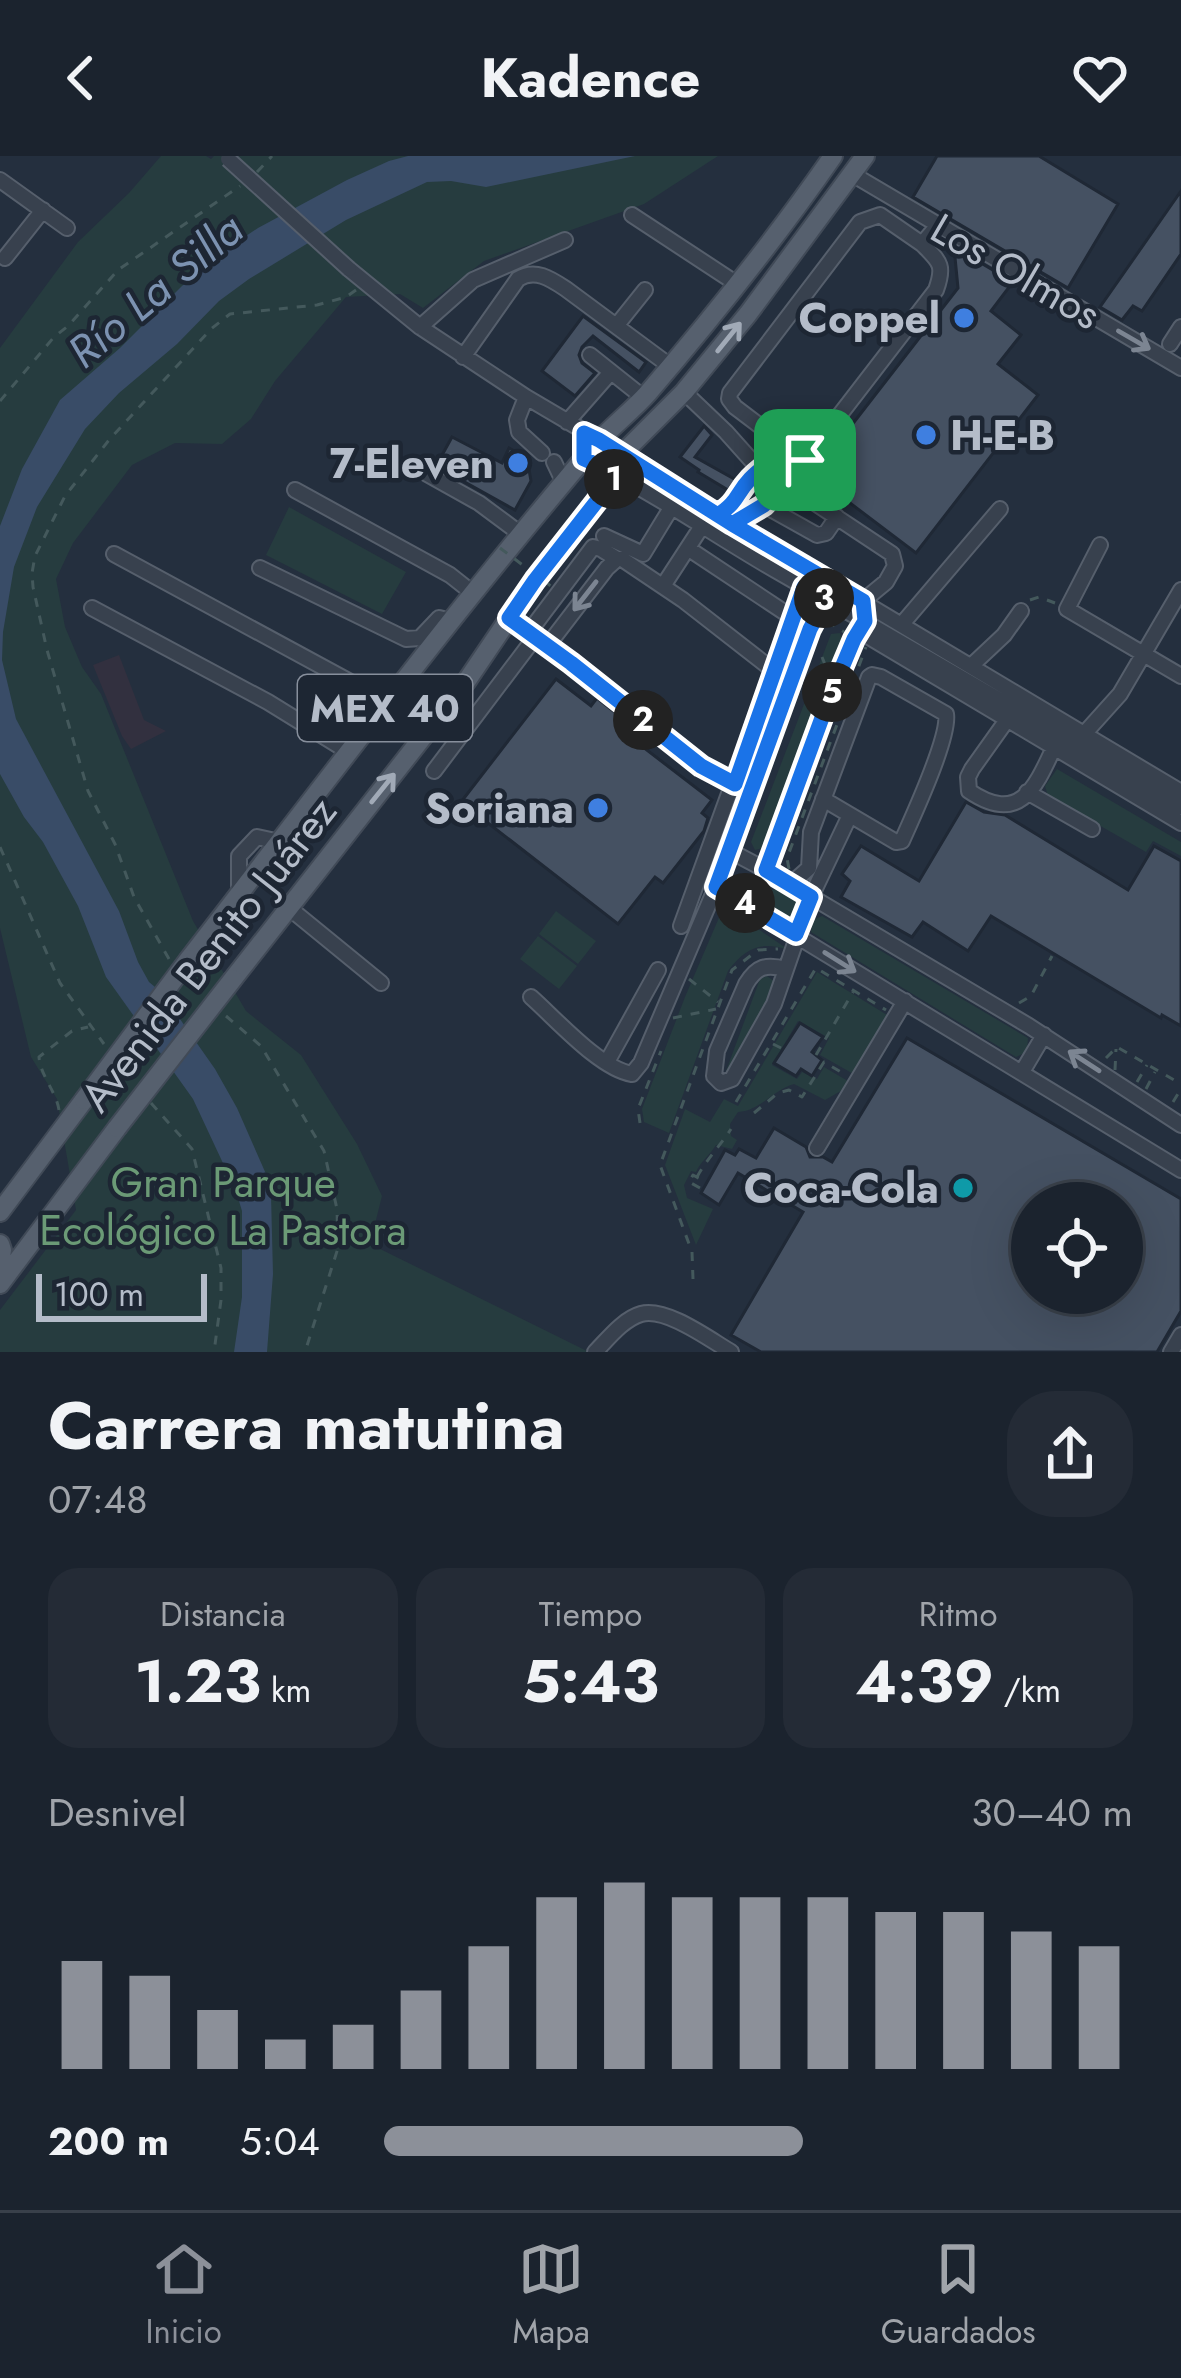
<!DOCTYPE html>
<html lang="es">
<head>
<meta charset="utf-8">
<style>
  body { margin:0; font-family:Jost,sans-serif; background:#242b36; color:#f1f3f6; height:100vh; display:flex; flex-direction:column; font-size:45px; white-space:nowrap }
  * { box-sizing:border-box; margin:0 }
  p { font-size:39px; color:#a0a4aa }
  .icon { flex:none; width:66px; height:66px; fill:none; stroke:currentColor; stroke-width:2; stroke-linecap:round; stroke-linejoin:round }
  .map { position:relative; height:1196px; overflow:hidden }
  .panel { display:flex; flex-direction:column; background:#1b232e; flex:1 }
  .panel>* { flex:none }
  .controls { position:absolute; left:1011px; top:1026px; display:grid; gap:24px }
  .controls a { display:grid; place-items:center; width:132px; height:132px; border-radius:50%; background:#1b232e; box-shadow:0 12px 48px #0002,0 0 0 3px #39404a; font-size:60px }
  .scale { position:absolute; left:36px; bottom:30px; width:171px; box-sizing:border-box; padding-left:12px; border:6px solid #b4bcc9; border-top:0; font-size:33px; line-height:42px; white-space:nowrap; color:#b4bcc9; -webkit-text-stroke:9px #1d2633; paint-order:stroke }
  .pin { position:absolute; display:grid; place-items:center; width:102px; height:102px; color:#fff; margin:-51px; border-radius:24px; box-shadow:0 6px 18px #0006 }
  .km { position:absolute; width:60px; height:60px; margin:-30px; border-radius:50%; background:#222; color:#fff; font-size:33px; line-height:60px; text-align:center }
  .round { display:grid; place-items:center; flex:none; width:126px; height:126px; border-radius:48px; background:#242b36 }
  .overview { display:flex; align-items:center; justify-content:space-between; height:204px; padding:0 48px }
  h1 { font-size:66px; font-weight:700; line-height:90px }
  .metrics { display:grid; grid-template-columns:repeat(3,1fr); gap:18px; height:204px; padding:12px 48px }
  .metrics div { display:grid; align-content:center; border-radius:30px; background:#242b36; text-align:center }
  .metrics b { font-size:60px; font-weight:700 }
  .metrics small { font-size:33px; font-weight:400 }
  .metrics p { font-size:33px }
  .chart { height:336px; padding:24px 48px }
  .chart p { display:flex; justify-content:space-between }
  .chart svg { width:100%; height:216px; margin-top:12px; stroke:#8c9099; stroke-width:6 }
  ul { padding:0 48px; list-style:none; font-size:39px }
  li { display:grid; grid-template-columns:192px 144px 1fr; align-items:center; height:90px }
  li i { height:30px; border-radius:15px; background:#8c9099 }
  header { display:flex; justify-content:space-between; align-items:center; height:156px; padding:0 48px; background:#1b232e; font-size:54px; font-weight:700 }
  .menu { display:flex; justify-content:space-around; align-items:center; height:168px; border-top:3px solid #39404a; background:#1b232e; font-size:33px; color:#a0a4aa }
  .menu a { display:grid; justify-items:center; gap:6px }
  .menu .active { color:#8c9099 }
  .map>svg:first-child { display:block }
  .medical { fill:#32303f }
  .green { fill:#263c3f }
  .water { fill:#394c67 }
  .building { fill:#455162; stroke:#1f2835; stroke-width:3; fill-rule:evenodd }
  .lines { fill:none; stroke-linecap:round; stroke-linejoin:round }
  .minor-casing { stroke:#565f6c; stroke-width:18 }
  .major-casing { stroke:#414a57; stroke-width:22 }
  .path { stroke:#44595c; stroke-width:3; stroke-dasharray:9 9; stroke-linecap:butt }
  .minor { stroke:#38414e; stroke-width:14 }
  .major { stroke:#56606e; stroke-width:18 }
  .minor-bridge-casing { stroke:#565f6c; stroke-width:18; stroke-linecap:butt }
  .major-bridge-casing { stroke:#414a57; stroke-width:22; stroke-linecap:butt }
  .path-bridge { stroke:#44595c; stroke-width:3; stroke-dasharray:9 9; stroke-linecap:butt }
  .minor-bridge { stroke:#38414e; stroke-width:14 }
  .major-bridge { stroke:#56606e; stroke-width:18 }
  .oneway { stroke:#a1aab7 }
  .oneway2 { stroke:#7c8592 }
  .route-casing { stroke:#fff; stroke-width:24 }
  .route { stroke:#1a73e8; stroke-width:15 }
  .shop-dot { fill:#3f7fe0; stroke:#1d2633; stroke-width:4.5 }
  .culture-dot { fill:#0f9aa8; stroke:#1d2633; stroke-width:4.5 }
  .labels { text-anchor:middle; stroke-width:9; stroke-linejoin:round; paint-order:stroke }
  .shield { fill:#1d2633; stroke:#878f9c; stroke-width:3 }
  .shield-label { font-size:39px; font-weight:bold; fill:#b4bcc9 }
  .street-label { font-size:42px; fill:#b4bcc9; stroke:#1d2633 }
  .poi-label { font-size:42px; font-weight:bold; fill:#b4bcc9; stroke:#1d2633; text-anchor:end }
  .park-label { font-size:42px; fill:#6b9a76; stroke:#1d2633 }
  .water-label { font-size:45px; font-style:italic; fill:#7c92b1; stroke:#1d2633 }
</style>
</head>
<body>
<header><svg class="icon" aria-label="back" viewBox="0 0 24 24"><path d="M15 5l-7 7 7 7"/></svg>Kadence<svg class="icon" aria-label="heart" viewBox="0 0 24 24"><path d="M12 20l-8-8c-3-5 5-10 8-4 3-6 11-1 8 4z"/></svg></header>
<div class="map">
<svg width="1181" height="1196" viewBox="0 0 1181 1196">
  <rect width="100%" height="100%" fill="#242f3e"/>
  <path class="medical" d="M119,499l25,65 22,11 -35,18 -9,-13 -29,-71z"/>
  <path class="green" d="M161,0h45l5,3 3,-3h504l-74,48 -160,57 -61,47 -23,-14 -54,3 -71,84 -24,38 -29,25 -47,-1 -43,22 -59,78 -17,36 9,48 17,40 19,27 92,227 53,90 55,44 56,89 25,52 -12,48 219,108h-589v-42l76,-100 -19,-111 -26,-42 -31,-129v-580l78,-106 51,-49z
    M289,351l117,65 -24,42 -116,-59z
    M840,477l3,9 -76,205 -12,3 -4,-8 80,-208z
    M1057,613l124,73v14l-28,-15 -7,11 -98,-56 -3,-10z
    M777,733l18,10 4,7 -4,11 -6,2 -21,-11 -2,-14 5,-4z
    M724,750l65,44c-28,-9 -43,-3 -61,21l-59,162 -25,-11 -2,-13 43,-112z
    M556,755l40,30 -18,23 -39,-30z
    M822,760l206,122 -1,14 -11,5 -205,-125 2,-12z
    M538,780l39,30 -18,23 -39,-30z
    M817,816l75,46 -35,58 -37,-21 9,-17 -31,-17 -26,44 25,14 5,-7 15,7 7,-12 29,17 -28,16 -31,-16c-21,6 -34,27 -56,28l-8,12 1,12 6,4 -5,9 -16,-4c-6,10 -15,16 -20,27l-5,-1 -7,14 3,13 26,11 -17,36 -31,-80 20,-56 25,13 14,-23 14,7z
    M767,820l11,8 -49,88 -3,-1 34,-92z"/>
  <path class="water" d="M408,0h227l-149,31 -35,-6 -24,1 -81,38 -97,59 -30,22 -42,43 -58,49 -34,36 -48,78 -23,60 -11,65 -1,28 14,59 103,192 19,51 11,20 12,10 54,77 22,39 29,66 5,21 2,79 -6,78h-33l8,-55v-86l-6,-20 -43,-92 -87,-122 -28,-71 -35,-64 -19,-25 -24,-43v-248l22,-57 38,-69 60,-52 62,-62 46,-38 30,-20 89,-48 42,-19z"/>
  <path class="building" d="M937,0h102l79,48 -50,84 -155,-91z
    M1181,35v63l-39,57 -9,-5 -11,14 -22,-13z
    M954,91l59,35 -22,29 30,24 -23,29 40,31 -122,158 -103,-78 145,-187z
    M583,160l63,46 -7,10 -46,-36 -11,11 -3,8 3,8 13,10 -20,23 -33,-25z
    M704,270l8,9 -17,22 41,23 -8,10 -30,-18 1,-2 -19,-13z
    M452,281l50,26 7,-15 18,10 4,23 -16,29 -79,-44z
    M556,523l35,27 6,-8 48,38 -6,8 73,56 -10,13 6,5 -4,13 -41,52 -8,-6 -37,47 -157,-122z
    M966,646l18,10 21,3 123,75 26,-44 27,15v165l-19,-11 -1,3 -170,-102 -23,35 -45,-29 -11,15 -71,-40 9,-16 -8,-7 19,-28 58,35z
    M800,867l23,14 -11,15 10,8 -10,16 -11,-7 -5,7 -22,-13z
    M907,882l274,161v112l-24,41h-396l-30,-17 72,-123 -65,-39 -19,32 -18,-12 24,-43 10,5 4,-6 17,9 18,-30 32,19 4,10h13l9,5zM1032,1047h90v90h-90z"/>
  <g class="lines">
    <g class="minor-casing">
      <path id="minor" d="M852,18l329,194
        M0,24l67,48
        M632,59l105,69
        M5,102l38,-48
        M349,113l71,58 106,70 73,43 103,66 479,286
        M617,169l28,-35
        M420,171l53,-47 92,-40
        M1170,188l11,-17
        M590,199l54,43
        M463,201l55,-78c17,-11 33,0 48,10l104,77
        M684,236l42,40 34,38c-19,17 -21,31 -42,45
        M526,241l-9,23 2,12 23,21
        M567,266l44,-50
        M583,277l1,26c67,31 127,74 191,111 136,78 272,157 406,237
        M805,304l-70,-53 -6,-8 1,-6 130,-171 20,-7 42,29
        M554,306l10,21
        M760,314l13,-8 14,-16
        M427,318l52,29 43,32
        M295,334l155,85 24,19
        M764,349l10,6 22,-16 10,2 86,57 3,12 -9,16 -23,19
        M774,355l43,24 9,-2 11,-16
        M732,369l32,-20 41,-45 131,-170c9,-25 4,-28 -14,-46l16,-19
        M604,380l39,18 28,-46
        M1100,389l-33,64 114,67
        M689,393l104,69
        M114,398l275,149
        M260,412l146,71 14,-1 19,-20 8,2 2,6
        M826,423l-1,20 -15,30 -94,258 465,283
        M663,430l39,-60
        M863,445l2,20 -10,18 -25,57 -64,174 263,156 152,99
        M92,452l176,94 81,50
        M509,462l62,45 130,103 34,18
        M902,468l98,-115
        M859,475l322,192
        M529,476l64,-85 8,2 16,10
        M548,489l59,-77 10,-9h5l61,41 91,71
        M971,510l33,-31 17,-24
        M1009,561l-37,52 -4,8 1,14c52,35 67,-5 87,-48
        M1084,578l36,-40 61,-104
        M434,615l102,-135
        M1027,636l65,37
        M730,695l36,19 -16,37
        M791,728l18,-16 2,-36 58,-155 3,-2 9,2 65,37c4,23 -33,102 -44,127l-6,1 -73,-43
        M239,739v-39l18,-19 23,5
        M288,751l93,76
        M681,770l123,-339
        M786,813c-20,-5 -29,-3 -40,15l-29,67 -3,25 7,7 11,-4 42,-75 37,-107 39,-82
        M531,841c25,22 69,72 101,77l9,-11 75,-176
        M607,906l51,-92
        M1022,916l22,-37
        M817,992l88,-147
        M595,1196c12,-12 28,-33 46,-38 25,-7 68,25 90,38
        M1171,1196l10,-17"/>
    </g>
    <g class="major-casing">
      <path id="major" d="M189,803c134,-173 265,-348 407,-515 16,-18 36,-33 52,-51 65,-76 128,-155 185,-237
        M233,823l233,-297 69,-102 83,-106 4,-20 62,-62 64,-78 117,-158
        M0,1056l84,-112
        M0,1088l2,6 -2,13
        M0,1128l117,-156"/>
    </g>
    <path class="path" d="M257,16l15,-16
      M0,245l54,-64 14,-11 50,-56 122,-84
      M1030,444l9,-3 16,6
      M827,465l17,11
      M822,501l6,15
      M0,691l60,136 44,61
      M789,713l-2,-11 79,-211
      M169,803l-35,-62 -19,-53 -27,-53 -41,-141 -14,-63 -1,-14 3,-17 30,-60 44,-56 102,-111 19,-15 87,-9 29,-8 10,-7
      M689,823l29,23
      M1019,847l12,-7 21,-40
      M226,860l35,30 63,105 13,58 1,39 -33,104
      M673,862l43,-9
      M773,888l10,5
      M816,899l37,-63
      M1106,902l11,-11 64,37
      M1115,914l1,-21
      M1137,926l10,-17
      M1146,933l9,-17
      M736,946l80,-134 70,42
      M1173,946l8,-13
      M151,947l41,46 29,119v32l-7,52
      M59,954c-3,-19 -18,-33 -20,-53l33,-26 16,-4
      M754,957l24,-20 11,-3 13,7 22,-35 22,13
      M640,967l-2,-14 23,-58
      M697,1021c9,-17 23,-31 34,-48
      M700,1032l-11,-6 4,-7 11,6
      M693,1123l-1,-27 -32,-87 72,-195 26,-20 20,-1"/>
    <use href="#minor" class="minor"/>
    <use href="#major" class="major"/>
    <g class="minor-bridge-casing">
      <path id="minor-bridge" d="M228,3l121,110"/>
    </g>
    <g class="major-bridge-casing">
      <path id="major-bridge" d="M84,944l105,-141
        M117,972l116,-149"/>
    </g>
    <path class="path-bridge" d="M500,392l56,42"/>
    <use href="#minor-bridge" class="minor-bridge"/>
    <use href="#major-bridge" class="major-bridge"/>
  </g>
  <defs><path id="oneway-shaft" d="M-6 0H5M1.5-3L5.5 0L1.5 3" fill="none" stroke-width="1.6" stroke-linecap="round" stroke-linejoin="round" transform="scale(3)"/></defs>
  <g class="oneway">
    <use href="#oneway-shaft" transform="translate(729 181) rotate(-51)"/>
    <use href="#oneway-shaft" transform="translate(383 632) rotate(-51)"/>
  </g>
  <g class="oneway2">
    <use href="#oneway-shaft" transform="translate(1134 184) rotate(30)"/>
    <use href="#oneway-shaft" transform="translate(585 440) rotate(128)"/>
    <use href="#oneway-shaft" transform="translate(840 806) rotate(32)"/>
    <use href="#oneway-shaft" transform="translate(1084 905) rotate(-147)"/>
  </g>
  <g class="lines">
    <g class="route-casing">
      <path id="route" d="M805,304l-41,45 -32,19 -133,-84 -15,-7v26l34,15 -83,106 -26,38 62,45 130,103 34,18 69,-197 22,12 -16,30 -94,258 80,47 15,-37 -45,-27 64,-174 24,-57 11,-18 -2,-20 -131,-77 -14,-9c21,-14 17,-20 32,-36 12,-13 26,-19 37,-33l18,14"/>
    </g>
    <use href="#route" class="route"/>
  </g>
  <g class="shop-dot">
    <circle cx="964" cy="162" r="12"/>
    <circle cx="926" cy="279" r="12"/>
    <circle cx="518" cy="307" r="12"/>
    <circle cx="598" cy="652" r="12"/>
  </g>
  <circle class="culture-dot" cx="963" cy="1032" r="12"/>
  <g class="labels">
    <rect class="shield" x="298" y="519" width="174" height="66" rx="9"/>
    <g class="shield-label">
      <text x="385" y="566">MEX 40</text>
    </g>
    <g class="street-label">
      <text transform="translate(1016 115) rotate(30)" y="15">Los Olmos</text>
      <text transform="translate(208 798) rotate(-52)" y="15">Avenida Benito Juárez</text>
    </g>
    <g class="poi-label">
      <text x="940" y="177">Coppel</text>
      <text x="950" y="294" text-anchor="start">H-E-B</text>
      <text x="494" y="322">7-Eleven</text>
      <text x="574" y="667">Soriana</text>
      <text x="939" y="1047">Coca-Cola</text>
    </g>
    <g class="park-label">
      <text x="223" y="1041">Gran Parque<tspan x="223" dy="48">Ecológico La Pastora</tspan></text>
    </g>
    <g class="water-label">
      <text transform="translate(155 134) rotate(-40)" y="16">Río La Silla</text>
    </g>
  </g>
</svg>
<div class="controls">
<a><svg class="icon" aria-label="locate" viewBox="0 0 24 24"><circle cx="12" cy="12" r="6"/><path d="M12 2v4M12 18v4M2 12h4M18 12h4"/></svg></a>
</div>
<div class="scale">100 m</div>
<div class="pin" style="left:805px;top:304px;background:#1e9e55"><svg class="icon" aria-label="arrive" viewBox="0 0 24 24"><path d="M6 21V4h12l-3 4 3 4H6"/></svg></div>
<b class="km" style="left:614px;top:323px">1</b>
<b class="km" style="left:643px;top:564px">2</b>
<b class="km" style="left:824px;top:442px">3</b>
<b class="km" style="left:745px;top:747px">4</b>
<b class="km" style="left:832px;top:536px">5</b>
</div>
<section class="panel">
<div class="overview"><div><h1>Carrera matutina</h1><p>07:48</p></div><a class="round"><svg class="icon" aria-label="share" viewBox="0 0 24 24"><path d="M12 15V3M7 8l5-5 5 5M5 13v7h14v-7"/></svg></a></div>
<div class="metrics">
<div><p>Distancia</p><b>1.23<small> km</small></b></div>
<div><p>Tiempo</p><b>5:43</b></div>
<div><p>Ritmo</p><b>4:39<small> /km</small></b></div>
</div>
<div class="chart"><p><span>Desnivel</span>30–40 m</p>
<svg viewBox="0 0 160 44" preserveAspectRatio="none"><path d="M5 44V22M15 44V25M25 44V32M35 44V38M45 44V35M55 44V28M65 44V19M75 44V9M85 44V6M95 44V9M105 44V9M115 44V9M125 44V12M135 44V12M145 44V16M155 44V19"/></svg>
</div>
<ul>
<li><b>200 m</b>5:04<i style="width:56%"></i></li>
</ul>
</section>
<nav class="menu">
<a class="active"><svg class="icon" aria-label="home" viewBox="0 0 24 24"><path d="M3 11l9-7 9 7M6 9v11h12V9"/></svg>Inicio</a>
<a><svg class="icon" aria-label="map" viewBox="0 0 24 24"><path d="M3 6l6-2 6 2 6-2v14l-6 2-6-2-6 2zM9 4v14M15 6v14"/></svg>Mapa</a>
<a><svg class="icon" aria-label="saved" viewBox="0 0 24 24"><path d="M7 4h10v16l-5-4-5 4z"/></svg>Guardados</a>
</nav>
</body>
</html>
